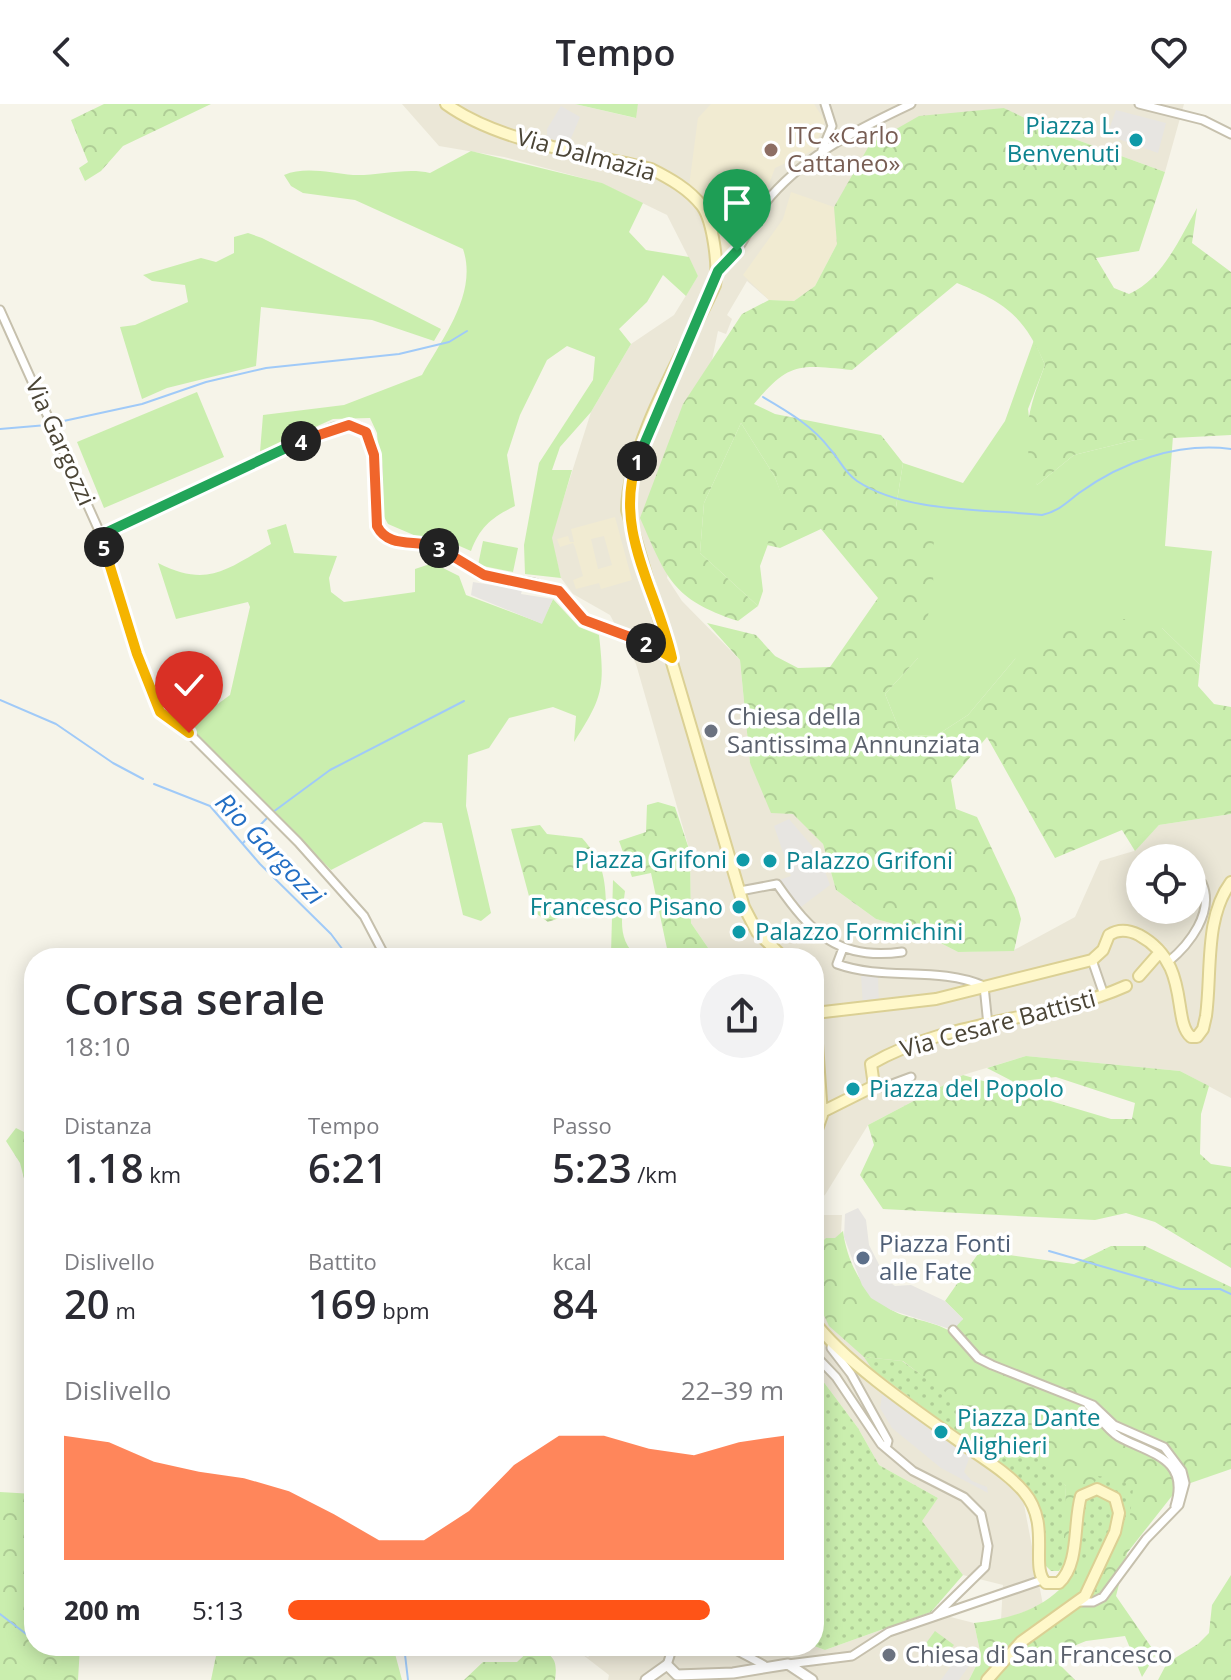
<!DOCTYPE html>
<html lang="it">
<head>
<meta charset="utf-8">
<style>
  body { margin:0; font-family:"Open Sans",sans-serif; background:#f2f2f3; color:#2b2b33; height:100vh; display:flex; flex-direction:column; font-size:30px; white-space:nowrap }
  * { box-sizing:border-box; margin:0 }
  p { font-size:26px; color:#7c7c81 }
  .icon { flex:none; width:44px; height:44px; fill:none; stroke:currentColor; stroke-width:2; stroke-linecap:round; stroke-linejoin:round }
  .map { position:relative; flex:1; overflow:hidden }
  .details { position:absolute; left:24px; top:844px; width:800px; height:708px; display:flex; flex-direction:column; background:#fff; border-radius:32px; box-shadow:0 4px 20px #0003 }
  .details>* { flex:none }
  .controls { position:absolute; left:1126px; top:740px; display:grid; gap:16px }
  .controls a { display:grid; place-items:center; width:80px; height:80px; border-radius:50%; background:#fff; box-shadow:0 4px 20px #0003; font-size:40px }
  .pin { position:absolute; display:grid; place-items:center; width:68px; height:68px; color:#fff; margin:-82px -34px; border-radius:50% 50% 50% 0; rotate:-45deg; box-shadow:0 0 8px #0007 }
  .pin .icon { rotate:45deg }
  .km { position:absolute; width:40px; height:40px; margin:-20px; border-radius:50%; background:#222; color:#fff; font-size:22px; line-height:40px; text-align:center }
  .round { display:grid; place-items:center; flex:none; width:84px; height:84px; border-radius:42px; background:#f2f2f3 }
  .headline { display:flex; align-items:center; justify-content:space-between; height:136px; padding:0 40px }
  h1 { font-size:44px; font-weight:600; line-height:60px }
  .figures { display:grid; grid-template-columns:repeat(3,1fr); gap:12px; height:136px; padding:8px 40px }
  .figures div { display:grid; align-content:center }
  .figures b { font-size:40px; font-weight:600 }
  .figures small { font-size:22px; font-weight:400 }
  .figures p { font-size:22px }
  .chart { height:224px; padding:16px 40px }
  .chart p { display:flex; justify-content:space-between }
  .chart svg { width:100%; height:144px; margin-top:8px; fill:#ff5417; opacity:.7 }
  ul { padding:0 40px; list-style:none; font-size:26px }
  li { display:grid; grid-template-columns:128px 96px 1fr; align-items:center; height:60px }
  li i { height:20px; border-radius:10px; background:#ff5417 }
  header { display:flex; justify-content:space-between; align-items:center; height:104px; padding:0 40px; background:#fff; font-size:36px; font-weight:600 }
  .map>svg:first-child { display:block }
  .residential { fill:#ebe7d7; fill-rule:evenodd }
  .education { fill:#f1ebd2; fill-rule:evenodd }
  .grass { fill:#caeeae }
  .forest { fill:url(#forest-crowns) }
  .park { fill:url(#park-dots) }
  .garden { fill:url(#garden-furrows) }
  .parking { fill:#e7e5e1 }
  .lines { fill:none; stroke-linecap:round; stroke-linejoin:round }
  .stream { stroke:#a0caf8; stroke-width:2 }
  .minor-casing { stroke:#c6c0ad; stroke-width:11 }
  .tertiary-casing { stroke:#c6c0ad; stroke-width:13 }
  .secondary-casing { stroke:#dbd094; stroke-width:14 }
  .minor { stroke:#fff; stroke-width:7 }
  .tertiary { stroke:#fff; stroke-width:9 }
  .secondary { stroke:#fff8ca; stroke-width:10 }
  .split-1-casing { stroke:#fff; stroke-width:16 }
  .split-2-casing { stroke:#fff; stroke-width:16 }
  .split-3-casing { stroke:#fff; stroke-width:16 }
  .split-4-casing { stroke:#fff; stroke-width:16 }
  .split-5-casing { stroke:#fff; stroke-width:16 }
  .split-6-casing { stroke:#fff; stroke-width:16 }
  .split-1 { stroke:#22a559; stroke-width:10 }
  .split-2 { stroke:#f5b400; stroke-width:10 }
  .split-3 { stroke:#f0652b; stroke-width:10 }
  .split-4 { stroke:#f0652b; stroke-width:10 }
  .split-5 { stroke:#22a559; stroke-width:10 }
  .split-6 { stroke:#f5b400; stroke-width:10 }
  .culture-dot { fill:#0f9aa8; stroke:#fff; stroke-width:3 }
  .education-dot { fill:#8d6e63; stroke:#fff; stroke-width:3 }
  .worship-dot { fill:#6b7280; stroke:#fff; stroke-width:3 }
  .service-dot { fill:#5c6f8a; stroke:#fff; stroke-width:3 }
  .labels { text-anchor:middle; stroke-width:7; stroke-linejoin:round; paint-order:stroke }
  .culture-label { font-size:24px; fill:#0d838f; stroke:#fff; text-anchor:start }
  .education-label { font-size:24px; fill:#785e54; stroke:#fff; text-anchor:start }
  .street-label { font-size:24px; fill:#4b4536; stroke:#fff }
  .worship-label { font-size:24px; fill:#5b616d; stroke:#fff; text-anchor:start }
  .service-label { font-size:24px; fill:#4e5e75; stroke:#fff; text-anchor:start }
  .water-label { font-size:26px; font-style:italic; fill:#226ec4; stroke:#fff }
</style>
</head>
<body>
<header><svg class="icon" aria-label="back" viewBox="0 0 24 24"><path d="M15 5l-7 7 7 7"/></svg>Tempo<svg class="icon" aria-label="heart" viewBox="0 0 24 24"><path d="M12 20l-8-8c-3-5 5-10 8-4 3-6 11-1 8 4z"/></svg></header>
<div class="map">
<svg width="1231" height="1576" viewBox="0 0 1231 1576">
  <defs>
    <pattern id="forest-crowns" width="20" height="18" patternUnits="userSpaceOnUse" patternTransform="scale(2)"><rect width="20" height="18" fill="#caeeae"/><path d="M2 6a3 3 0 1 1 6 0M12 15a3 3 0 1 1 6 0" fill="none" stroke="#afcd96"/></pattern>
    <pattern id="park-dots" width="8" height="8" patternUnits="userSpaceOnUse" patternTransform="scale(2)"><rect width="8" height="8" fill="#caeeae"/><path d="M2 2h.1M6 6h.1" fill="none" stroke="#afcd96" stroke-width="1.8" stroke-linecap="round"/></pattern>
    <pattern id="garden-furrows" width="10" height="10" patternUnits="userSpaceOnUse" patternTransform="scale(2)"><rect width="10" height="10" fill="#caeeae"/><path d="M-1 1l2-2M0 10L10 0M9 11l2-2" fill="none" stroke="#afcd96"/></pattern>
  </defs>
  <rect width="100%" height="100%" fill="#f6f4e9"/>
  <path class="residential" d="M402,0h173l60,14 3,-14h546l-19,68 -115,-42 -46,-22 -235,192 -22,-19 -20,34 5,4 -6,15 -8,-3 -51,247 15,23 58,59 10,103 73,81 13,46 40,29 39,11 43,22 56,-2 61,-33 25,-56 34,-10 25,-26 72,-11v284l-51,-27 -154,-15 -63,19 -95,50 -43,70 -11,6v-243h-99l-24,-35 -1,-71 -54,-188 -26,-49 -37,-21 -12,-16 -10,-40 40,-126 40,-68 43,-29 24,-39 -31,-61 -66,-32 -97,-26 -65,-11zM1140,754h52v52h-52z
    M814,1111h28l-3,60 170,150 34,180 -42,15 2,-35 -40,-10 -42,-54 17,-23 -59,-33 -21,-37 -44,-59z
    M931,1508l43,11 7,33 -12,24h-361l1,-5 -26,-20 5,2 14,-11h132l13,8 6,-8h61l11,4z"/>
  <path class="education" d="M711,0h103l11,17 -11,29 -39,18 -11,29 -39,57 -20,-55 -16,-13 9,-68z
    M791,88l43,15 3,37 -22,42 -21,15 -25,-1 -26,-25 40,-56z
    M615,413l17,63 -31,9 -2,-6 -23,6 -3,-9 10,-4 -8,-29 -2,-4 -13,4 -3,-8 11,-3 2,6h4l-3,-13zM604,432l8,29 -14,4 -7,-30z"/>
  <path class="grass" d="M575,0h63l-2,14z
    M471,47l131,32 41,20 -14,29 17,18 43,7 9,19 -12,20 -23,-21 -16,27 -28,27 12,15 -40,68 -31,35 -8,23h20l-20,68 9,40 -36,-4 -1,-29 15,-82 54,-83 2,-23 -28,-11 -20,14 -27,55 -13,40 8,51c-23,11 -35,21 -44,45l-32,-14 -23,-1 -28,-12 -5,-9 -6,-82 -7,-15 -37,1 -73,33 3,-37 81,-10 78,-30c21,-38 56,-82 41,-126l-108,-49 -52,-7 -12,-7 -7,-11c21,-9 47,-2 69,0 26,1 53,-8 77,-2z
    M248,129l14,5 179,91 -7,12 -62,-21 -111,-13 -5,59 -89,22 -25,11 -22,-72 15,-2 53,-23 -3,-17 -33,-4 -9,-6 58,-17 15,4 18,-9v-16z
    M1034,236l11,25 -17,44 9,76 37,-30 61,-15 38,-4 -8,110 47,5 -12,114 -38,-37 -147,31 -47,56 -31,20 -29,1 -9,-7 -14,-35 33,-36 -22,-151 7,-44 60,20 42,-62z
    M197,288l27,65 -120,51 -27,-66z
    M741,319l34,54 9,24 -24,65 3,25 -5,15 -58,-53 4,-50z
    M286,420l8,29 43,3 -8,22 2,14 13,10 71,-10v-23l18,-6 26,13 7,19 75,28 12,-24 26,28 20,8c6,53 4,62 -25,107l2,-26 -23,-9 -44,11 -20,30 -21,7 -2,51 25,107 -10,8 -18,-6 -21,-92 -18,-1 -93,48 -143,-144 42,-31 20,-88 -2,-5 -72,17 -18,-56c50,25 68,7 113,-19l-4,-14z
    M483,437l35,7 -5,24 -35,-7z
    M613,776l12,11c-3,25 -9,50 14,67h-25l-3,-4z"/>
  <path class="forest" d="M104,0h107l-88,42 -22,25 -16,10 -6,-13 9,-6 -17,-42z
    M1004,4l46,22 115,42 -26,79 -43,7 18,30 15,6c33,-14 51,-56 68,-86l-5,35 39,29v163l-96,5 -61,15 -37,30c-18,-48 -9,-74 8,-120 -21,-49 -39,-62 -88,-82l-105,87c-53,-5 -62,-9 -98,34l21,10 106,21 22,28 -7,44 38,19 -1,68 -15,64 -33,36 14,35 10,7 28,-1 31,-20 47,-56 41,-35 69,-5 37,9 38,37 -2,21 16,18 17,3v107l-72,11 -24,26 -13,-21 -67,28 -68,-121 -36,43 5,29 21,8 38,81 6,21 -7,32 -56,1 -43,-22 -39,-11 -40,-29 -13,-46 -30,-30 -22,-1 -21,-50 -10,-103 -33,-37 49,12 19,21 23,12 32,-1 48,-69 -57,-69 -41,19 -13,-3 16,-45 -8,-23 -34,-54 -37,80 -4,50 58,53 -20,15c-67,-22 -71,-43 -98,-103l43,-114 59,-90 27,-14 25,1 21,-15 22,-42 -3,-37 36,-63 49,-28z
    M658,698l17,5 15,45 1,71 24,35h-46l-18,-85 -19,4 -13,-36 27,-9 1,-27z
    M540,721l7,9 35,4c19,21 23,36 24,64l-58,20 -15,-11 -22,-82z
    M1026,952l154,15 29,15 -8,28 -1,40 11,10 20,3v101l-76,-46 -29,-9 -31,7 -212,-11 -23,-34 14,-30 -6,-20 95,-50 148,44h21l3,-16 -79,-26 -42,5 -27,-14z
    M16,1024l18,9v53h-7l-7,-27 -14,-22z
    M843,1127c4,31 20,62 47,78 13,9 39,11 58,21l15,-11 -18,-18 35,-50 94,13 37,-18h34l86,41v182l-52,18 -52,66 -11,43 40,58 -14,23 -17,-41 -39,5 -22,9 -5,14 16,16h-106l12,-24 -7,-33c32,-4 61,-11 85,-33l7,-104 -163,-125 -39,-4 -35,-31 -15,-32v-44l12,-12h9z
    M0,1388l34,2v152h46l-2,34h-78z
    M1231,1471v105h-73l9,-17 31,-19 11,-11 3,-28z
    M218,1542h175l9,34h-191z
    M533,1543c20,8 25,11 22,33h-91l19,-18h34z"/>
  <path class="park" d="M864,1253l38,4 134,96 30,29 -3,78 -4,7h-8l-8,-8 -1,-47 -22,-36 -148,-111z
    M814,1265l44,59 21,37 59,33 -16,23 41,54 -32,37 -106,38 -11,-4z
    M1098,1372l22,3 13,10 -3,27 -16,9 -15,39 -23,-8 9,-55z"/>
  <path class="garden" d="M935,1527l19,14 -12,15 -18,-14z"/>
  <path class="parking" d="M561,2l19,11 -11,26 -22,-5v-9z
    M1116,6l50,13 -8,30 -51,-18z
    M473,478l49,8 -1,4 32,5 -11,25 -71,-29z
    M789,715l29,34 12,32 -33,25 -18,-30 12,-4 -17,-50z
    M861,872h17l1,29 -16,2z
    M858,1104l8,12 3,25 18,35 8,6 16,-1 34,16 18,18 -10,11 -62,-20 -20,-12 -9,-13 -18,-48 1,-23z
    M883,1286l87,66 -6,16 8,9 15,6 1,6 -47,-25 -49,-40 -12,-20z
    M964,1544l12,8 -17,24h-18z"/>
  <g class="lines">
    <path class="stream" d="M763,293c24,14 50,29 67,52 10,11 14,23 27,32 48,32 129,28 185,34 17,-4 24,-12 37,-22 43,-31 98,-51 152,-44
      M59,318l83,-18 64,-22 60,-14 133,-14 50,-12 18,-11
      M0,325l47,-4
      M0,596l56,24 57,39 30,16
      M154,680l56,22 50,58 71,70 18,24
      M273,708l57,-42 134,-69
      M243,739l25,-26
      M388,850l12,4
      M352,854l27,-5
      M1049,1147l131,38h40l11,5
      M0,1510l34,26
      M404,1542l4,34"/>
    <g class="minor-casing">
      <path id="minor" d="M1139,0l64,16 28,14
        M822,46l10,-24 -7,-22
        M718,167c25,-19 33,-52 53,-75 38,-43 89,-68 140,-92
        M0,206l101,225 36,119 23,58 29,21 109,109 66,74 22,42
        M101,431l233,-108h26c25,19 16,72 17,99l8,11 47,8 52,30 50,8 25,8 25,29 68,25 19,11
        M740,787l37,-7c34,49 62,77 125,68
        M843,844l-6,16c47,17 101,2 147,22l4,39
        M1092,856l12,35
        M1168,858c21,-17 47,-50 34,-79l-10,-8
        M874,982l10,1 27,-10
        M953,1226l25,28 14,7 101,40 21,20 50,22 18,24 3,12 -6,22 -33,34 -43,58 -10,5h-16
        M832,1237l-1,7 20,26 37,67 -1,4
        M814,1250l22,23 45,67 32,27 51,26 17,17 7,32 -3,21 -50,49
        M1088,1301c11,11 18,24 31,32 31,17 71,21 56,69
        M728,1542l36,19
        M788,1560l64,-8 37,-24 153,-52
        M667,1561l6,-19"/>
    </g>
    <g class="tertiary-casing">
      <path id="tertiary" d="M677,1571l56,-2 55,-9 24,16
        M646,1576l21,-15 10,10"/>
    </g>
    <g class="secondary-casing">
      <path id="secondary" d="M446,0c54,39 140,49 205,65 18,9 38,20 51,37 11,15 17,61 13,79 -28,62 -87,158 -88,225l117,397 13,25 27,26
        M1139,872l21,-24
        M814,897l8,114 -8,23
        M815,909l121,-14 156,-39 11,-10 6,-15c9,-6 20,-5 30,0 53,29 32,85 52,102h6l6,-8 3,-13c6,-43 -2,-98 25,-134
        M822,1008l52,-26 -3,-22c77,-45 174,-42 255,-78
        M814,1217c27,39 111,96 152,125 19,14 42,27 58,46 28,33 5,75 22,91h13c21,-19 14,-60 22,-87l16,-7 18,9 4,15 -4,19 -30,64 -64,46 -34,38"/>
    </g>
    <use href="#minor" class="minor"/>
    <use href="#tertiary" class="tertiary"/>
    <use href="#secondary" class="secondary"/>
  </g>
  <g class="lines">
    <g class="split-1-casing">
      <path id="split-1" d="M637,357l81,-190 19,-20"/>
    </g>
    <g class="split-2-casing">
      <path id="split-2" d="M637,357c-24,70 20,129 35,197l-26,-15"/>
    </g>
    <g class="split-3-casing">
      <path id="split-3" d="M439,444l45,27 75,16 25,29 62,23"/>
    </g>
    <g class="split-4-casing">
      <path id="split-4" d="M301,337l48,-16 17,7 8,23 3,71c12,24 41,12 62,22"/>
    </g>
    <g class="split-5-casing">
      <path id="split-5" d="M104,443l-3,-12 200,-94"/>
    </g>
    <g class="split-6-casing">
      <path id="split-6" d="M104,443l33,107 23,58 29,21"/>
    </g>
    <use href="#split-1" class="split-1"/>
    <use href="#split-2" class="split-2"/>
    <use href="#split-3" class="split-3"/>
    <use href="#split-4" class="split-4"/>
    <use href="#split-5" class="split-5"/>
    <use href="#split-6" class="split-6"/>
  </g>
  <g class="culture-dot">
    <circle cx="1136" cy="36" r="8"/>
    <circle cx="743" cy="756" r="8"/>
    <circle cx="770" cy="757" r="8"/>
    <circle cx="739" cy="803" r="8"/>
    <circle cx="739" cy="828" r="8"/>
    <circle cx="853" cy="985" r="8"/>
    <circle cx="941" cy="1328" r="8"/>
  </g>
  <circle class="education-dot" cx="771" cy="46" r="8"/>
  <g class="worship-dot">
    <circle cx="711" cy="627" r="8"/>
    <circle cx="889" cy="1551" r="8"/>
  </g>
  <circle class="service-dot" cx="863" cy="1154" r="8"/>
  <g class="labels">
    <g class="culture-label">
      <text x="1120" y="30" text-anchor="end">Piazza L.<tspan x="1120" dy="28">Benvenuti</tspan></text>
      <text x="727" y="764" text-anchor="end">Piazza Grifoni</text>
      <text x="786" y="765">Palazzo Grifoni</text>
      <text x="723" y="811" text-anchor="end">Francesco Pisano</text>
      <text x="755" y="836">Palazzo Formichini</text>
      <text x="869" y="993">Piazza del Popolo</text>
      <text x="957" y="1322">Piazza Dante<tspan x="957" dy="28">Alighieri</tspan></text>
    </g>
    <g class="education-label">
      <text x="787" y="40">ITC «Carlo<tspan x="787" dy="28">Cattaneo»</tspan></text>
    </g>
    <g class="street-label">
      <text transform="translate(586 51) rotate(15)" y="8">Via Dalmazia</text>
      <text transform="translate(60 338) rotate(66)" y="8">Via Gargozzi</text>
      <text transform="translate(998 920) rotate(-15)" y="8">Via Cesare Battisti</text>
    </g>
    <g class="worship-label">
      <text x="727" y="621">Chiesa della<tspan x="727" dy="28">Santissima Annunziata</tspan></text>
      <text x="905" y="1559">Chiesa di San Francesco</text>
    </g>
    <g class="service-label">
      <text x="879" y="1148">Piazza Fonti<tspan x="879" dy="28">alle Fate</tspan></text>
    </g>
    <g class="water-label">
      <text transform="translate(270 745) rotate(46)" y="9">Rio Gargozzi</text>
    </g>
  </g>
</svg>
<div class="controls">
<a><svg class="icon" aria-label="locate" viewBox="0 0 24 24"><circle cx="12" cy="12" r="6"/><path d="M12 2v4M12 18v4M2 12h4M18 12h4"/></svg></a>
</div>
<div class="pin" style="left:737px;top:147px;background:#1e9e55"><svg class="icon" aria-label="arrive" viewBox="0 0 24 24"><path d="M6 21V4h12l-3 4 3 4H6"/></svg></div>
<div class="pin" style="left:189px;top:629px;background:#d93025"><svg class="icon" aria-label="check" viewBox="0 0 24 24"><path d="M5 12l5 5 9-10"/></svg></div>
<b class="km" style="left:637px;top:357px">1</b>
<b class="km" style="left:646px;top:539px">2</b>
<b class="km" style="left:439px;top:444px">3</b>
<b class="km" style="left:301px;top:337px">4</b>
<b class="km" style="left:104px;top:443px">5</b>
<section class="details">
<div class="headline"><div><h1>Corsa serale</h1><p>18:10</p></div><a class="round"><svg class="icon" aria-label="share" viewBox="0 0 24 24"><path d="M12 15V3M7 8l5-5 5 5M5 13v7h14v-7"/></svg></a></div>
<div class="figures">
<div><p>Distanza</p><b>1.18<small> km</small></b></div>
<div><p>Tempo</p><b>6:21</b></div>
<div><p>Passo</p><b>5:23<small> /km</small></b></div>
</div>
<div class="figures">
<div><p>Dislivello</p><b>20<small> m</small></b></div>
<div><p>Battito</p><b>169<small> bpm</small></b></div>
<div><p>kcal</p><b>84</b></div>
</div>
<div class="chart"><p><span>Dislivello</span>22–39 m</p>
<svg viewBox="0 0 160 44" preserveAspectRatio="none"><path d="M0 44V6L10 8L20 14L30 17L40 19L50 23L60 30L70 38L80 38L90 29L100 15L110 6L120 6L130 10L140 12L150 8L160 6V44z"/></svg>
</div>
<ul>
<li><b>200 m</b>5:13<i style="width:85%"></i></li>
</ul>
</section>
</div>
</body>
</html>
